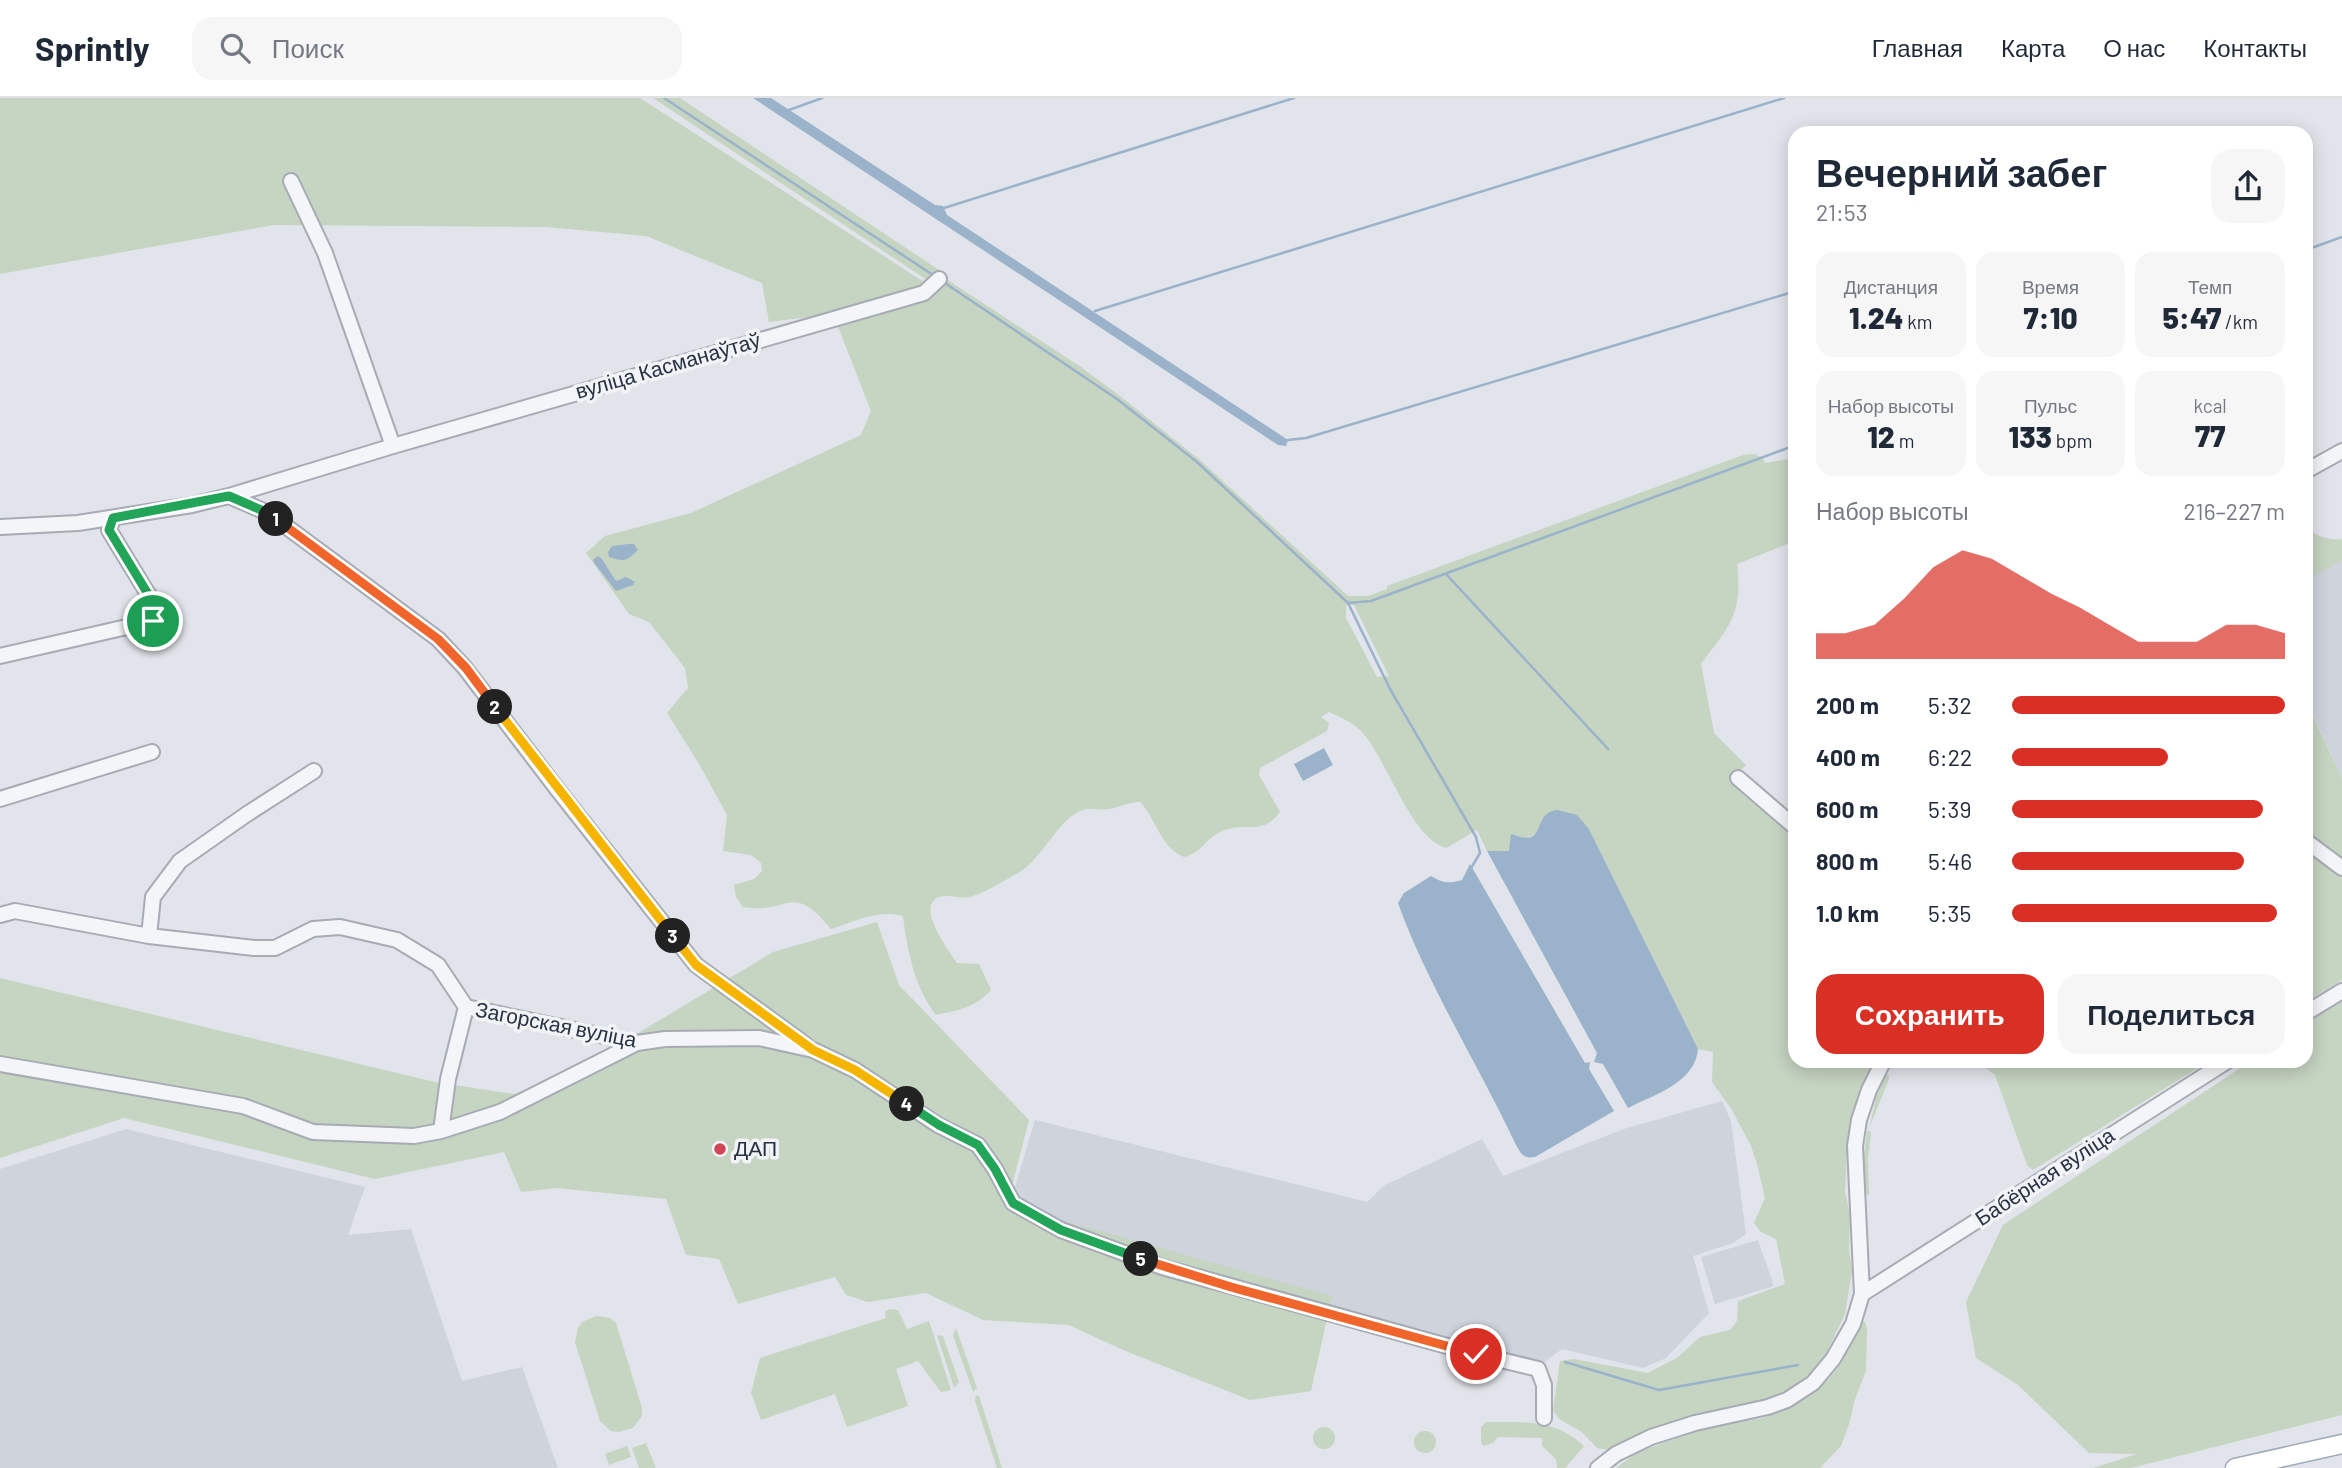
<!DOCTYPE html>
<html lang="ru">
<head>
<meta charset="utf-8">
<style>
  body { margin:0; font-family:Barlow,sans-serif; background:#f6f6f7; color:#1f2937; height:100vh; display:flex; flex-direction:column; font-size:26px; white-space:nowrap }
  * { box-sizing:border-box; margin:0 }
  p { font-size:23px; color:#747a83 }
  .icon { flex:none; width:38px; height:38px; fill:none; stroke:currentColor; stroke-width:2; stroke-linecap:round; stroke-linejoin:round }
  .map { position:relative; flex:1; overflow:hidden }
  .panel { position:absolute; left:1788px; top:28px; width:525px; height:942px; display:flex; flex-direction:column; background:#fff; border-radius:21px; box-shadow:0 4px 18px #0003 }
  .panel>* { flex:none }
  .pin { position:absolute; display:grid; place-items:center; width:60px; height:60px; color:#fff; margin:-30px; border:4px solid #fff; border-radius:50%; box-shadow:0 2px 7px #0007 }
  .km { position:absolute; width:35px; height:35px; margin:-18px; border-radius:50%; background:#222; color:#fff; font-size:19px; line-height:35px; text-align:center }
  .round { display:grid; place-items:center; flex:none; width:74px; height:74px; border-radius:21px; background:#f6f6f7 }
  .summary { display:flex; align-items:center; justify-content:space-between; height:119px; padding:0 28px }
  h1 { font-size:38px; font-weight:800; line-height:52px }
  .figures { display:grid; grid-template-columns:repeat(3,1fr); gap:10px; height:119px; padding:7px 28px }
  .figures div { display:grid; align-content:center; border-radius:18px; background:#f6f6f7; text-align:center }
  .figures b { font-size:30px; font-weight:800 }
  .figures small { font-size:19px; font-weight:400 }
  .figures p { font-size:19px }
  .chart { height:196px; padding:14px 28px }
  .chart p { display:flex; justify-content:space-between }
  .chart svg { width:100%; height:126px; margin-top:7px; fill:#d93025; opacity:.7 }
  .button { display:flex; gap:14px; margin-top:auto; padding:14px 28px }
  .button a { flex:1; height:80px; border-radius:21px; background:#d93025; color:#fff; font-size:28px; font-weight:800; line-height:80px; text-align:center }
  .button a+a { background:#f6f6f7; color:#1f2937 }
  ul { padding:0 28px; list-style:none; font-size:23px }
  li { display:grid; grid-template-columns:112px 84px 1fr; align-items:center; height:52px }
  li i { height:18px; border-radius:9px; background:#d93025 }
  header { display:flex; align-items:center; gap:42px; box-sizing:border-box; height:98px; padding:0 35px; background:#fff; border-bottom:2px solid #e0e1e3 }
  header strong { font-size:33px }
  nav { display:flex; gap:38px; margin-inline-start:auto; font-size:24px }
  .search { width:490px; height:63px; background:#f6f6f7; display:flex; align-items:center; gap:18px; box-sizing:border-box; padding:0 24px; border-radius:21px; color:#747a83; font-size:26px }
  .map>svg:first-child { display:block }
  .built { fill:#cfd3dc }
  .green { fill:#c6d4c2; fill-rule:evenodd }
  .water { fill:#9bb2cb }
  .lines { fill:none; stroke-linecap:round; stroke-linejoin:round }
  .stream { stroke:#9bb2cb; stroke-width:2.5 }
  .minor-casing { stroke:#a6abb4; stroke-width:18 }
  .major-casing { stroke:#a0a9b6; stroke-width:21 }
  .minor { stroke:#f4f5f8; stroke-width:14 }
  .major { stroke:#fff; stroke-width:18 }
  .split-1-casing { stroke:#fff; stroke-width:14 }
  .split-2-casing { stroke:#fff; stroke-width:14 }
  .split-3-casing { stroke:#fff; stroke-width:14 }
  .split-4-casing { stroke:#fff; stroke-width:14 }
  .split-5-casing { stroke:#fff; stroke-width:14 }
  .split-6-casing { stroke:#fff; stroke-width:14 }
  .split-1 { stroke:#22a559; stroke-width:9 }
  .split-2 { stroke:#f0652b; stroke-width:9 }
  .split-3 { stroke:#f5b400; stroke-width:9 }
  .split-4 { stroke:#f5b400; stroke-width:9 }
  .split-5 { stroke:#22a559; stroke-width:9 }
  .split-6 { stroke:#f0652b; stroke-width:9 }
  .poi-dot { fill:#d14458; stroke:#f1f3f7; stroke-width:2.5 }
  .labels { text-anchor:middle; stroke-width:7; stroke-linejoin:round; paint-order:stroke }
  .street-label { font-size:21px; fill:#293242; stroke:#f1f3f7 }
  .poi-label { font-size:21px; fill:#293242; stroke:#f1f3f7; text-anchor:start }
</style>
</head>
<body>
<header>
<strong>Sprintly</strong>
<div class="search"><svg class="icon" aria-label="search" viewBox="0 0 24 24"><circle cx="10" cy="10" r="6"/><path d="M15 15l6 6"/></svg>Поиск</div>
<nav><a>Главная</a><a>Карта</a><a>О нас</a><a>Контакты</a></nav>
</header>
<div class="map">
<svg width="2342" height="1370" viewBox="0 0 2342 1370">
  <rect width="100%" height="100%" fill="#e1e4ea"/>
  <path class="built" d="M2342,462v218l-35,-77 -1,-121z
    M1722,1003l9,20 15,113 -13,9 -40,13 16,57 -43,45 -23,10 -81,-19 -34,25 -518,-170 25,-84 332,82 18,-17 97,-46 21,37 121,-47z
    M126,1031l239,58 -17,48 63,-6 51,152 60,-14 36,101h-558v-299z
    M1758,1142l16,46 -59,18 -14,-47z"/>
  <path class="green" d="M0,0h640l287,186 16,-7 138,90 39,29 80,64 148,136h20l19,-7v-3l356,-131 12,-1 8,5 2,4 30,-5v83l-58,23c6,51 -8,62 -36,100l13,69 32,32 -17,17 41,30 25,23 1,225 81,1 -24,55 -6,35 -2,40 5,24 -1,34 3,22 -7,43 -23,48 -15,16 -29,19 -76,16 -13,8 -34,7 -47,22 -11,-2 -15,-16 -23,-13 -6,-9 7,-49 14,-2 74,14 30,-16 22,-20 30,-7 7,-9 1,-20 47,-17 -9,-45 -15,-7 -7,-9 11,-25 -8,-34 -6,-18 -19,-36 -20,-28 1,-30 -15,-3 -109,-220 -47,-10c-4,17 -4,14 -18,20 -5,3 -11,9 -15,12h-22l-10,-21 -31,18c-36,-10 -59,-90 -85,-117 -9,-9 -21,-14 -32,-19l-8,5 8,6 -2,8 -67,37 -1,7 21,37c-18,24 -32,10 -55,18 -19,6 -21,22 -41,27 -24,-10 -27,-37 -44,-55 -12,0 -19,5 -31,7 -8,2 -17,-2 -26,1 -26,9 -39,48 -65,63 -15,8 -31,19 -48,24 -11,3 -33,-8 -39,8 -5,14 18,47 26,58l22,1 12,26c-16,18 -33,20 -55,25 -21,-27 -29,-65 -33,-99 -24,-7 -48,5 -72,13 -41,-49 -40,-14 -88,-22l-7,-10 -2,-12 20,-6 8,-8 -1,-8 -10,-8 -28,-4 4,-36 -29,-53 -31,-49 21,-25 -3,-20 -36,-46 -20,-8 -43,-61 19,-17 86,-23 170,-78 10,-24 -38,-97 -64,8 -7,-39 -116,-47 -100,-9 -272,-2 -274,49zM1346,507h8l35,71 -12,1 -31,-59z
    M653,0h27l259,172 -9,12z
    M2306,429c10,10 23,13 36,12v21l-35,20z
    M2306,603l36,77v81l-35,-26z
    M2307,753l35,27v102l-35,21z
    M877,824l22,63 130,135 -22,85 325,91 -21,95 -61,9 -127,-50 -54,-25 -86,-5 -57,-27 -58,9 -22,-7 -11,-18 -97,27 -19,-45 -33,-4 -20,-56 -109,-11 -36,4 -17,-40 -129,27 -251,-61 -124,40v-180l435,104 79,12 46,-14 213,-128z
    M2342,902v415l-211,53h-38l44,-14 -48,-1 -71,-68 -42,-27 -10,-56 37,-77 248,-164 55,-1 1,-37z
    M1976,963h233l-176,109 -6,-5 -32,-90z
    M1886,977h3v4l-19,47 6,-29z
    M1867,1033h3l1,4 -3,23 1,37 -4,-1 -1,-37z
    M889,1211l9,1 9,19 22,-8 22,69 -10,2 -23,-31 -22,8 12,37 -61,21 -12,-33 -74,26 -10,-27 9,-35 126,-40 -1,-6z
    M596,1218l14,2 6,5 26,85v8l-9,12 -14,4 -8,-1 -11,-10 -25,-79 3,-14 4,-6z
    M1861,1223l4,1 2,6 -1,43 -12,31 -4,19 -9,25 -21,22h-204l22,-16 68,-24 58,-10 26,-10 37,-27 15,-19z
    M956,1230l21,60 -4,4 -20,-57z
    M937,1237l6,1 16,46 -5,6z
    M976,1297l3,1 23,72h-5l-22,-67z
    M1486,1324c38,0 69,-3 98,24l-19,22h-8c2,-11 -10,-15 -15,-23v-7l-44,-1 -5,6 -9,3 -3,-3v-16z
    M1313 1340a11 11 0 1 1 22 0a11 11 0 1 1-22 0Z
    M1414 1344a11 11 0 1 1 22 0a11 11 0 1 1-22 0Z
    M646,1345l10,25h-17l-7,-20z
    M627,1348l4,11 -22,8 -4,-11z"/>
  <path class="water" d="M753,0h18l164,107 8,1 4,9 341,225 -2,6 -8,-1z
    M628,446h6l4,6c-13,12 -13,12 -29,7l-1,-5 4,-6z
    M598,458l4,3 14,22 10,-4 9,5 -2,3 -17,6 -21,-27 -2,-4z
    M1324,650l9,17 -30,16 -9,-17z
    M1557,712l20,5 12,14 109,220c-3,34 -43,45 -70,59l-25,-44 -9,-2 3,-9 -110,-202h22l2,-17c39,15 18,-20 46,-24z
    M1470,766l115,199 5,-1 -1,7 25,42 -79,46c-11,2 -14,-3 -19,-12 -38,-81 -88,-159 -118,-242l6,-10 27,-17c12,7 17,8 31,4z"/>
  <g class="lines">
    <path class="stream" d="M664,0l269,177
      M789,12l33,-12
      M944,110l350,-110
      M2306,152l36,-13
      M942,183l175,118 80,63 151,141 42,86 86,148 4,16 -10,17
      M1095,213l689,-213
      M1288,342l18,-2 490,-147
      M1446,476l162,175
      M1348,505l23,-2 425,-156
      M1565,1264l94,28 139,-25"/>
    <g class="minor-casing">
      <path id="minor" d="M291,83l34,72 68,193
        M2306,373l36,-20
        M229,398l39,17 170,126 27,29 92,121 139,176 110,80
        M0,429l78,-4 114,-18 37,-9 164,-50 531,-153 15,-14
        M0,558l153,-35 6,-9 -50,-82 4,-12
        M1738,680l58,50
        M0,701l152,-47
        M2306,743l36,27
        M0,817l15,-4 134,25 4,-39 27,-36 67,-47 67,-43
        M149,838l105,12h21l38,-19 27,-2 57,13 41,25 28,42
        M466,909l171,36 28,-4 94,-1 54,12 42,20 83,55 40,20 17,24 18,34 48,27 101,37 314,87 62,15 6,16v33
        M2306,915l36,-22
        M0,966l243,42 70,26 101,4 27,-5 59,-19 137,-69
        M441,1033l7,-52 18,-72
        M1862,1196l367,-234
        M1598,1370l18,-14 35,-17 44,-14 73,-16 19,-7 26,-17 20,-24 20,-35 9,-30 -7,-148 4,-26 10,-30 15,-30"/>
    </g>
    <g class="major-casing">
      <path id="major" d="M2235,1370l107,-24"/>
    </g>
    <use href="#minor" class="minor"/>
    <use href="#major" class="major"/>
  </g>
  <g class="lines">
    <g class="split-1-casing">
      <path id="split-1" d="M153,523l6,-9 -50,-82 4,-12 116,-22 39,17 8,6"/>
    </g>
    <g class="split-2-casing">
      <path id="split-2" d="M276,421l162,120 28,29 29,39"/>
    </g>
    <g class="split-3-casing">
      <path id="split-3" d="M495,609l178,229"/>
    </g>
    <g class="split-4-casing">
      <path id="split-4" d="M673,838l23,29 117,85 42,20 52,34"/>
    </g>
    <g class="split-5-casing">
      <path id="split-5" d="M907,1006l32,21 39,20 17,24 18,34 48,27 80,29"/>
    </g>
    <g class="split-6-casing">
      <path id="split-6" d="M1141,1161l90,28 245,67"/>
    </g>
    <use href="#split-1" class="split-1"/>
    <use href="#split-2" class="split-2"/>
    <use href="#split-3" class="split-3"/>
    <use href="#split-4" class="split-4"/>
    <use href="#split-5" class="split-5"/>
    <use href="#split-6" class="split-6"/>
  </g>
  <circle class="poi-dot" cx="720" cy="1051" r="7"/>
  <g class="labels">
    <g class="street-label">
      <text transform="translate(668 268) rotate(-16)" y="7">вуліца Касманаўтаў</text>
      <text transform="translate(556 927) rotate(11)" y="7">Загорская вуліца</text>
      <text transform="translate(2045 1079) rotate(-33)" y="7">Бабёрная вуліца</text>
    </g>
    <g class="poi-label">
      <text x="734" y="1058">ДАП</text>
    </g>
  </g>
</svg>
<div class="pin" style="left:153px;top:523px;background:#1e9e55"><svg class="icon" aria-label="arrive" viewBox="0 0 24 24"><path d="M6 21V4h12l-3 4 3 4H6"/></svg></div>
<div class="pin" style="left:1476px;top:1256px;background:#d93025"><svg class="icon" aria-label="check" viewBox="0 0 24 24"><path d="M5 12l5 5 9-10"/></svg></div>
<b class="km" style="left:276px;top:421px">1</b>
<b class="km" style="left:495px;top:609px">2</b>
<b class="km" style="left:673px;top:838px">3</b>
<b class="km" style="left:907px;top:1006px">4</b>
<b class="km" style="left:1141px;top:1161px">5</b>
<section class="panel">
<div class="summary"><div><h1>Вечерний забег</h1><p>21:53</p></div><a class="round"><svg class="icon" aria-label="share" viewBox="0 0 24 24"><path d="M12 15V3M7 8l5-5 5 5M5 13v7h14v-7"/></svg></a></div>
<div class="figures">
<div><p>Дистанция</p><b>1.24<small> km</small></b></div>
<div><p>Время</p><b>7:10</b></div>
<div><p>Темп</p><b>5:47<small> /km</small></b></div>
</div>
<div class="figures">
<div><p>Набор высоты</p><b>12<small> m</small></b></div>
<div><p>Пульс</p><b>133<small> bpm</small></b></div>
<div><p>kcal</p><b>77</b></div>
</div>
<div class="chart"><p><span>Набор высоты</span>216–227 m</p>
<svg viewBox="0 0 160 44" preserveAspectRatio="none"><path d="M0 44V35L10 35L20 32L30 23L40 12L50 6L60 9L70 15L80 21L90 26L100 32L110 38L120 38L130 38L140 32L150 32L160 35V44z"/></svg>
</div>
<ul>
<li><b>200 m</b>5:32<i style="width:100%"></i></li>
<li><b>400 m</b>6:22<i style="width:57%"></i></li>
<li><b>600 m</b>5:39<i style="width:92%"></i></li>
<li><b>800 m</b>5:46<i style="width:85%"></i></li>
<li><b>1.0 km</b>5:35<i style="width:97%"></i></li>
</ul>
<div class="button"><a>Сохранить</a><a>Поделиться</a></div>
</section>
</div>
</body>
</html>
